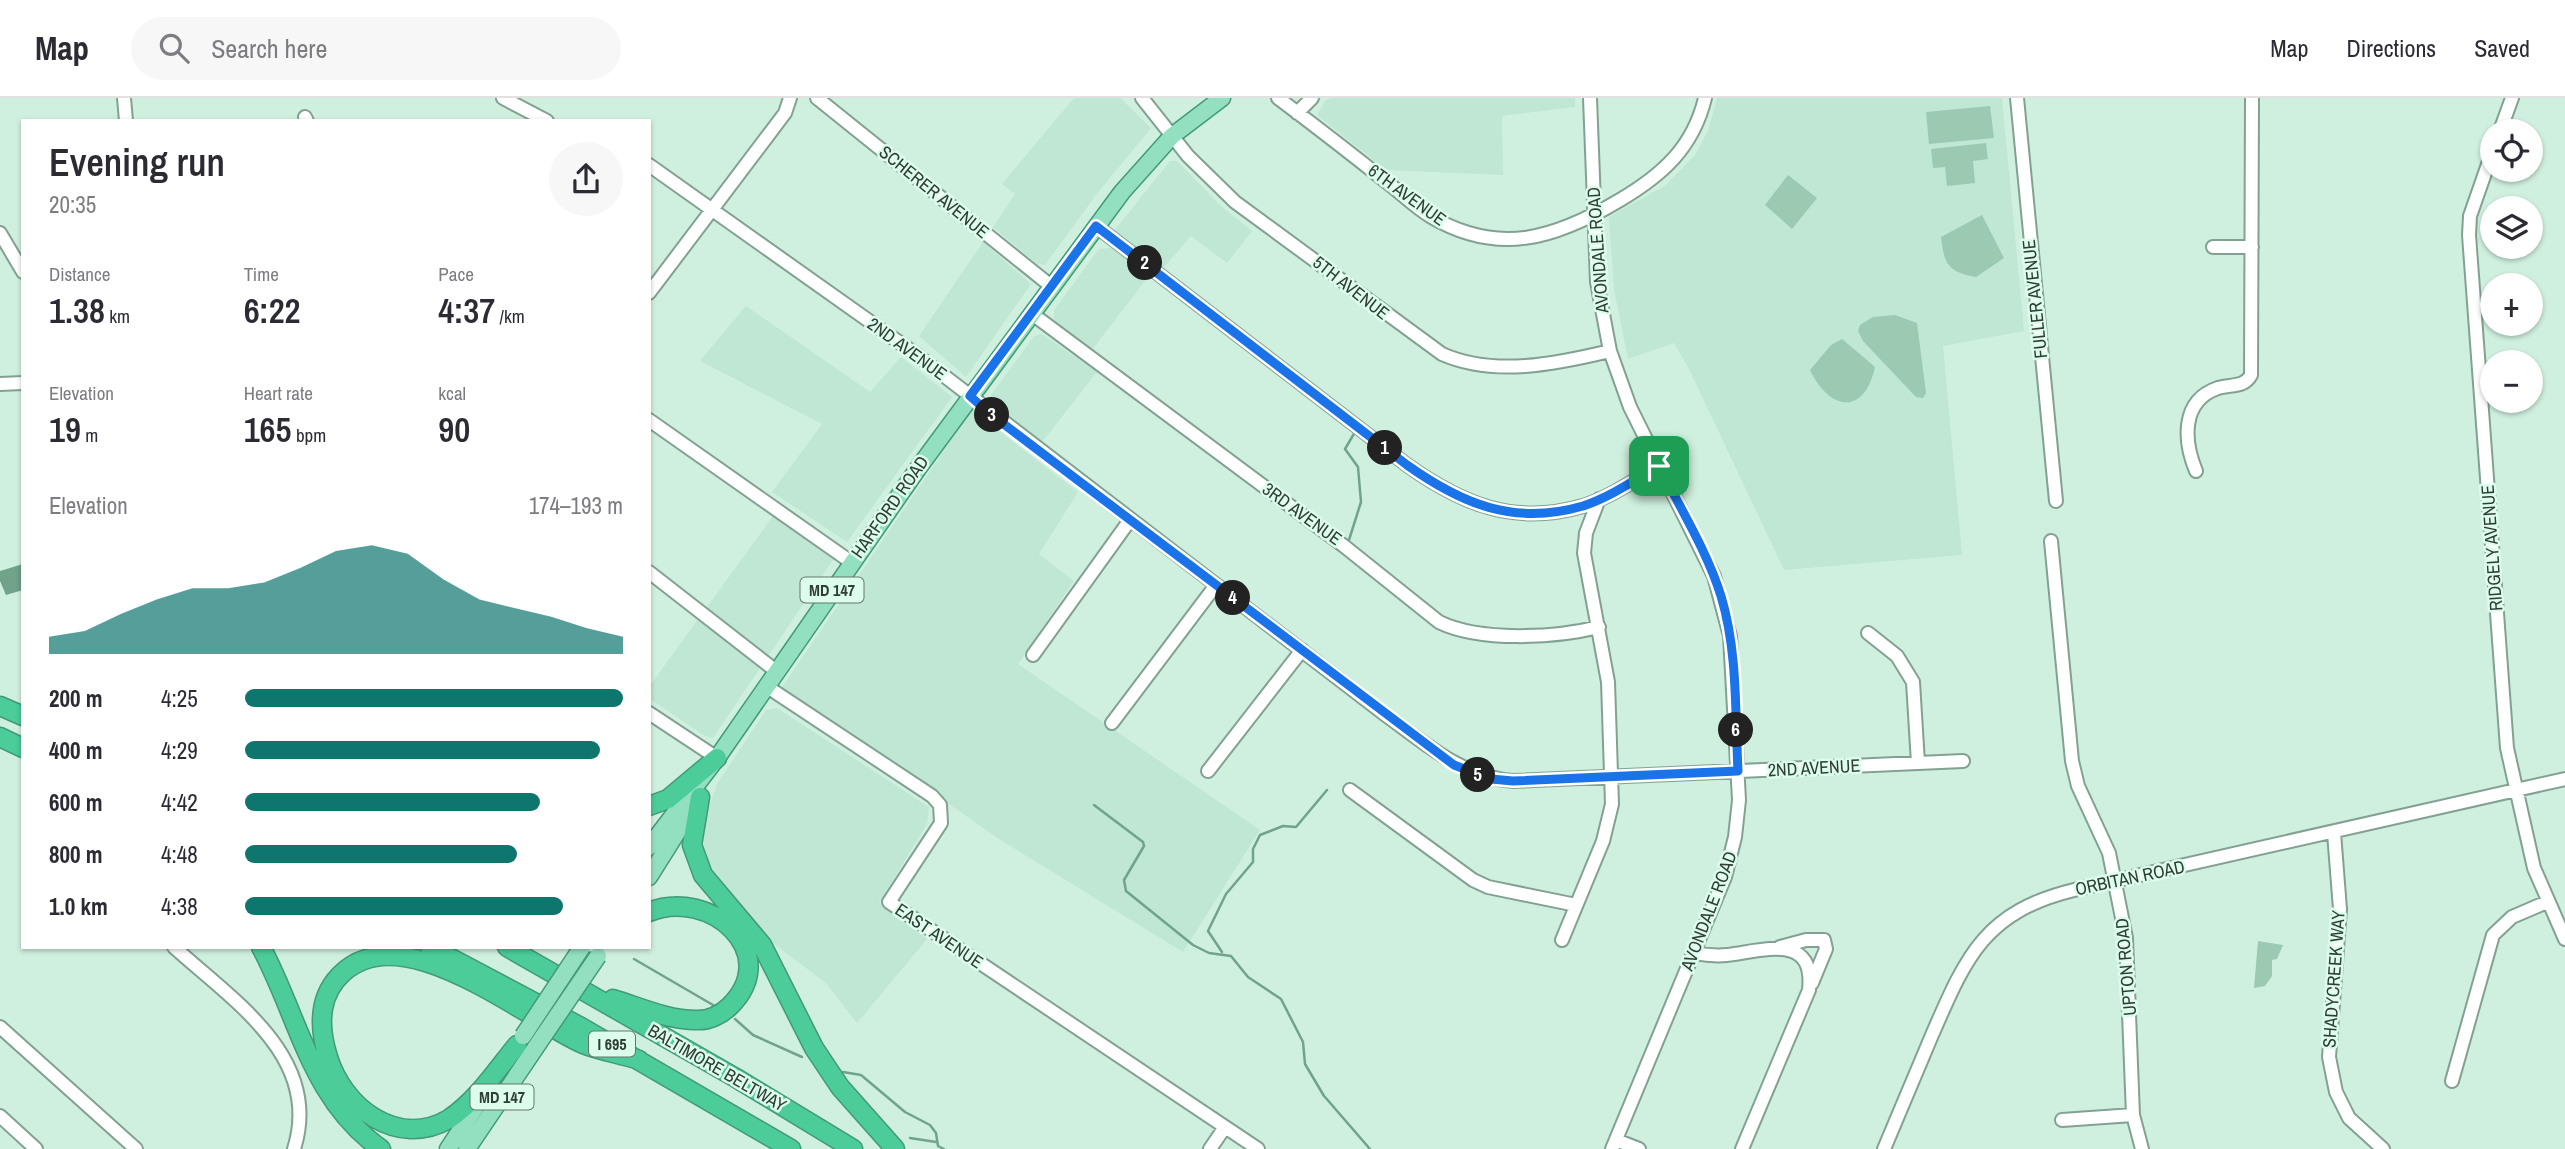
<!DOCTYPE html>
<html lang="en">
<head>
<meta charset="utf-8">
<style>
  body { margin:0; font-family:"Archivo Narrow",sans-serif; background:#f7f7f7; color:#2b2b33; height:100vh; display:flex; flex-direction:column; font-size:26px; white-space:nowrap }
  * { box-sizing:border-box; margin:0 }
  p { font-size:23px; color:#7c7c81 }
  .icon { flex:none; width:38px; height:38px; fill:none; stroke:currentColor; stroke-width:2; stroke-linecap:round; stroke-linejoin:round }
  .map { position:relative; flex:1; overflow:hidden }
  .sheet { position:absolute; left:21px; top:21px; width:630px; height:830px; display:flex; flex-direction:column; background:#fff; border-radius:0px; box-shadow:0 2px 5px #0004 }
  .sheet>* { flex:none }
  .controls { position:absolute; left:2480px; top:21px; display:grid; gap:14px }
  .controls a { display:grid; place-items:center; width:63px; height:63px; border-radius:50%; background:#fff; box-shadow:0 2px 5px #0004; font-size:35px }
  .pin { position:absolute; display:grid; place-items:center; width:60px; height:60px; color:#fff; margin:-30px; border-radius:14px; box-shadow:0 4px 10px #0006 }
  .km { position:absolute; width:35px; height:35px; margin:-18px; border-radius:50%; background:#222; color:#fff; font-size:19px; line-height:35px; text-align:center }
  .round { display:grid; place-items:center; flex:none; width:74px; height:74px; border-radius:37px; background:#f7f7f7 }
  .overview { display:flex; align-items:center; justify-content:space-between; height:119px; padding:0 28px }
  h1 { font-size:38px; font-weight:600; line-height:52px }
  .metrics { display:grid; grid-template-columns:repeat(3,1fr); gap:10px; height:119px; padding:7px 28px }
  .metrics div { display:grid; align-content:center }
  .metrics b { font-size:35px; font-weight:600 }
  .metrics small { font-size:19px; font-weight:400 }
  .metrics p { font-size:19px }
  .chart { height:196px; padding:14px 28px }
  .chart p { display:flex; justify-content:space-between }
  .chart svg { width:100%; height:126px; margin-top:7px; fill:#0f766e; opacity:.7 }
  ul { padding:0 28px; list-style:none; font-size:23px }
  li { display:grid; grid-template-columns:112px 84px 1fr; align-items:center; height:52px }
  li i { height:18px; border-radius:9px; background:#0f766e }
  header { display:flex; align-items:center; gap:42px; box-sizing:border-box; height:98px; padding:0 35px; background:#fff; border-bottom:2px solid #e1e1e2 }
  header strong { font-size:33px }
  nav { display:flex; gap:38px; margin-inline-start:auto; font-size:24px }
  .search { width:490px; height:63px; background:#f7f7f7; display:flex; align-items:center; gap:18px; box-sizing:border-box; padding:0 24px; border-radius:38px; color:#7c7c81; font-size:26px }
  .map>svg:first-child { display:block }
  .built { fill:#bfe7d3 }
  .green { fill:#9bc9b2 }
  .water { fill:#70a38a }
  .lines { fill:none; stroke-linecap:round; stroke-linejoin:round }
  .stream { stroke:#70a38a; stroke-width:2.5 }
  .minor-casing { stroke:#83a192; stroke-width:16 }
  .major-casing { stroke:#429a76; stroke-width:19 }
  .highway-casing { stroke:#429a76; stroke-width:21 }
  .minor { stroke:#fff; stroke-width:12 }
  .major { stroke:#93e0c1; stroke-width:16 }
  .highway { stroke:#4bcc98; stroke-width:18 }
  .major-bridge-casing { stroke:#429a76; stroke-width:19; stroke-linecap:butt }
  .major-bridge { stroke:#93e0c1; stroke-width:16 }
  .route-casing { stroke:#fff; stroke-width:14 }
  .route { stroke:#1a73e8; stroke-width:9 }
  .labels { text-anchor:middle; stroke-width:5; stroke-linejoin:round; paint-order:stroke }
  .shield { fill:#ddfdec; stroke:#64776d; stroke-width:2 }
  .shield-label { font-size:16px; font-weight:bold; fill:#303d37 }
  .street-label { font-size:18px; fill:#303d37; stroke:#ddfdec }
</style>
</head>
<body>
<header>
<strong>Map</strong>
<div class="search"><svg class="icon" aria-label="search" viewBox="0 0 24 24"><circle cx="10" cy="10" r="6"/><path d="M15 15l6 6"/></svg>Search here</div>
<nav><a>Map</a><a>Directions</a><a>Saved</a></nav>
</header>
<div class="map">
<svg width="2565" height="1051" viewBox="0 0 2565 1051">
  <rect width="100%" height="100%" fill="#d0f0df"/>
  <path class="built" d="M1074,0h46l31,30 -55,67 -51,70 -9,-2 -43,-36 22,-33 -13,-10z
    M1331,0h244v9l-73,9 1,59 -117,-5 -69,-55 8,-14z
    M1717,0h285l22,233 -81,15 19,209 -178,15 -95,-201 -15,-26 -46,16 -14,-70 -5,-72 57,-32 29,-30 13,-24z
    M1170,63h7l44,45 31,25 -25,32 -36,-27 -28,32 -49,-37z
    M983,144l48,42 -65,93 -47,-41z
    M1111,150l38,28 -58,75 -37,-32v-9l45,-61z
    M746,208l124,86 31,-35 51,40 -105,145 -75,-50 50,-68 -122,-63z
    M1042,236l55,38 -55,70 -49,-40 -2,-7 43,-59z
    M972,312l106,82 -39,62 35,27 -56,83 242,166 -77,122 -184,-113 -217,-152z
    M773,418l62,41 -122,181 -10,-3 -54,-37v-11z
    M777,610l152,99 -2,17 -48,79 48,36 -70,84 -31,-40 -56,-42 -62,-73 -5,-16 1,-30 13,-38 49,-74z"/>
  <path class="green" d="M1990,8l4,32 -65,6 -3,-32z
    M1986,45l2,16 -15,2 2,22 -28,3 -2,-19 -12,1 -2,-19z
    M1788,77l29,23 -25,31 -27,-24z
    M1982,117l22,43 -28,19c-28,-5 -32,-13 -35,-40z
    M1895,217l22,8 9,70 -3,5 -7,-1 -53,-56 -5,-10 2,-6 13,-8z
    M1842,241l33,28c-11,50 -46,43 -65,3l21,-25z
    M2258,843l25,4 -6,14 -5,1v16l-7,10 -11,2z"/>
  <path class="water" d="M23,466v26l-17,5 -6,-14v-10z"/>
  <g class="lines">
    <path class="stream" d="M1349,442l12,-38 -3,-35 -13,-18 10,-17
      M1094,707l49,37 1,4 -20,34 2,11 67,54 16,8 22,3 17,21 33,22 22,43 2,22 19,32
      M1222,854l-14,-21 18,-37 27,-32v-13l7,-14 23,-9 13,1 31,-37
      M634,861l79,46
      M735,921l18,16 49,22
      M843,974l18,3 44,37 25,13 6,8 2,13 6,3
      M1325,999l45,52
      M910,1040l26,4"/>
    <g class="minor-casing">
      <path id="minor" d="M124,0l2,23
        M503,0l44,23
        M817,0l234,188
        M1142,0l46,58 47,46 207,152c52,23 114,10 168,-3
        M1278,0c36,27 71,54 106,82 15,11 30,26 46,36 69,41 126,22 190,-16 42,-25 73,-52 85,-102
        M1590,0l7,184 13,69 20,56 84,169 16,60 9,164 -4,37 -10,40 -113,272
        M2017,0l39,403
        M1297,15l15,-15
        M305,19l2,4
        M2500,33l12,-33
        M2492,55l-22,63 -1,19 38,513 27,120 31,71
        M649,67l268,190 466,358c42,30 78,64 130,68l450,-20
        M1096,128l311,239c55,39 107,61 176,41 27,-9 52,-26 76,-40
        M0,135l23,39
        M2213,149h39
        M649,195l136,-180 5,-15
        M1031,215l313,233 95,76c41,20 115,16 160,5
        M0,286l23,-1
        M649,322l202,142
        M2196,373c-12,-29 -16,-70 22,-83 13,-4 26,0 33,-13l1,-277
        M2051,443l21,220 6,25 31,67 17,85 7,177 9,34
        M649,474l127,99
        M1868,535l29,23 16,26 5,81
        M1033,557l97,-135
        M766,588l166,110 8,9 1,18 -52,79 369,247
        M649,615l68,45
        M1112,625l104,-138
        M1208,673l94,-121
        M1350,692l123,90 15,7 88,18
        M2334,735l6,76 -11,148 7,35 13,26 34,31
        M1562,842l41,-99 9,-37 -4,-122 -24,-129 2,-20 13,-34
        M174,849c58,53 149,110 120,202
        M1780,849l26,-7h18l2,9 -14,34
        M1694,855c11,2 22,3 33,2 36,-4 88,-23 82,35l-67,159
        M0,929l136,122
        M2452,983l41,-146 19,-18 35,-15
        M0,1018l36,33
        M2062,1022l71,-5
        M1616,1042l23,9
        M1210,1051l15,-22
        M1884,1051c16,-38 32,-76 48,-114 34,-78 52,-123 142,-145l491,-111"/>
    </g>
    <g class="major-casing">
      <path id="major" d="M649,749l68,-89 202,-291 203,-275 50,-56 50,-38
        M649,779l49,-78
        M448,1051l37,-56
        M467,1051l71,-105"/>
    </g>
    <g class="highway-casing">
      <path id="highway" d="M0,608l23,10
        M0,639l23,11
        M700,699l-8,48 11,30 59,70 52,103 26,39 55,62
        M649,708l19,-7 49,-41
        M261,849c39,73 49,151 120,202
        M430,849l151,80 210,122
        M507,849l229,131 117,71
        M613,901c26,8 55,21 83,21 12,1 25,-5 34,-14 54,-54 -21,-119 -81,-94
        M517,947c-21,26 -40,55 -68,74 -52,30 -106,-12 -121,-62 -8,-25 -10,-54 7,-76 59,-74 187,36 248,63 17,7 38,10 56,16"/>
    </g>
    <use href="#minor" class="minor"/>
    <use href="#major" class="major"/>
    <use href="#highway" class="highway"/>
    <g class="major-bridge-casing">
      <path id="major-bridge" d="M523,938l59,-89
        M538,946l60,-88"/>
    </g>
    <use href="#major-bridge" class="major-bridge"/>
  </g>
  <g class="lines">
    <g class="route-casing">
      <path id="route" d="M1096,128l311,239c55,39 107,61 176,41 27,-9 52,-26 76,-40 21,42 48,85 62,130 17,56 14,118 17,175l-225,10 -22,-2 -37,-14 -465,-352 -19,-17z"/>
    </g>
    <use href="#route" class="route"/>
  </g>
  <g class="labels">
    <g class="shield">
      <rect x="800.5" y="479.5" width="63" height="25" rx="5"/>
      <rect x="589" y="933.5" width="46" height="25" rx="5"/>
      <rect x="470.5" y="986.5" width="63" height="25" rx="5"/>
    </g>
    <g class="shield-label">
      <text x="832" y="498">MD 147</text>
      <text x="612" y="952">I 695</text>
      <text x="502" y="1005">MD 147</text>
    </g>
    <g class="street-label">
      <text transform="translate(934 94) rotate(39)" y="6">SCHERER AVENUE</text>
      <text transform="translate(1407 97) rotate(36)" y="6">6TH AVENUE</text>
      <text transform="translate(1598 152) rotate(-94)" y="6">AVONDALE ROAD</text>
      <text transform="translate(1351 190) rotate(38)" y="6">5TH AVENUE</text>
      <text transform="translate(2035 201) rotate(-96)" y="6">FULLER AVENUE</text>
      <text transform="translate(907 251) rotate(36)" y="6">2ND AVENUE</text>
      <text transform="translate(890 409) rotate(-55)" y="6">HARFORD ROAD</text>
      <text transform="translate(1302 416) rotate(36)" y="6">3RD AVENUE</text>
      <text transform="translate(2492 450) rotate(-94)" y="6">RIDGELY AVENUE</text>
      <text transform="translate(1814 670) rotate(-3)" y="6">2ND AVENUE</text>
      <text transform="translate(2130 780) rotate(-12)" y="6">ORBITAN ROAD</text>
      <text transform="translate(1709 813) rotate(-69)" y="6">AVONDALE ROAD</text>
      <text transform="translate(939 838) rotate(34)" y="6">EAST AVENUE</text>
      <text transform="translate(2126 869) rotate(-95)" y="6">UPTON ROAD</text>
      <text transform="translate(2334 881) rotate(-86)" y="6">SHADYCREEK WAY</text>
      <text transform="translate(717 970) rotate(30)" y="6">BALTIMORE BELTWAY</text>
    </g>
  </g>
</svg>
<div class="controls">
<a><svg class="icon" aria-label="locate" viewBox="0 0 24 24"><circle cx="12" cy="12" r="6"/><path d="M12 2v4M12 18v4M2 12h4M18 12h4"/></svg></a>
<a><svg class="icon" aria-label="layers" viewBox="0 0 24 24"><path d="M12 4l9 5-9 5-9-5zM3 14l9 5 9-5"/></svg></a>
<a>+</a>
<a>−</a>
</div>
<div class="pin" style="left:1659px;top:368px;background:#1e9e55"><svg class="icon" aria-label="arrive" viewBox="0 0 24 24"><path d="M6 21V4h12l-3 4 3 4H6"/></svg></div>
<b class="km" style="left:1385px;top:350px">1</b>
<b class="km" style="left:1145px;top:165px">2</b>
<b class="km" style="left:992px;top:317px">3</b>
<b class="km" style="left:1233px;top:500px">4</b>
<b class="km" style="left:1478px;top:677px">5</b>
<b class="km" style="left:1736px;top:632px">6</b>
<section class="sheet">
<div class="overview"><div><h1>Evening run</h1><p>20:35</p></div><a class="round"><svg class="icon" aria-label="share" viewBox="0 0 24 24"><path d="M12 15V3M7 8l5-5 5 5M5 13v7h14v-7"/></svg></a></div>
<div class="metrics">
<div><p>Distance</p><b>1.38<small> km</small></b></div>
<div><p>Time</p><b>6:22</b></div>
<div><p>Pace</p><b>4:37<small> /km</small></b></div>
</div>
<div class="metrics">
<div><p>Elevation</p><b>19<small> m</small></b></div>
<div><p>Heart rate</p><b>165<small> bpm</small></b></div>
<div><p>kcal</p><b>90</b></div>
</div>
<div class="chart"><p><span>Elevation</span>174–193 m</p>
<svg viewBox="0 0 160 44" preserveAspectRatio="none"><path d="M0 44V38L10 36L20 30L30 25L40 21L50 21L60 19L70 14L80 8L90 6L100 9L110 18L120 25L130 28L140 31L150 35L160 38V44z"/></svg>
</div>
<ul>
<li><b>200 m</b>4:25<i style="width:100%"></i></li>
<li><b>400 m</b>4:29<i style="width:94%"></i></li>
<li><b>600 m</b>4:42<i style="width:78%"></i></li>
<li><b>800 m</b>4:48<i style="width:72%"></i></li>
<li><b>1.0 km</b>4:38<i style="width:84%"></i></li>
</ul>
</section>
</div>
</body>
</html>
